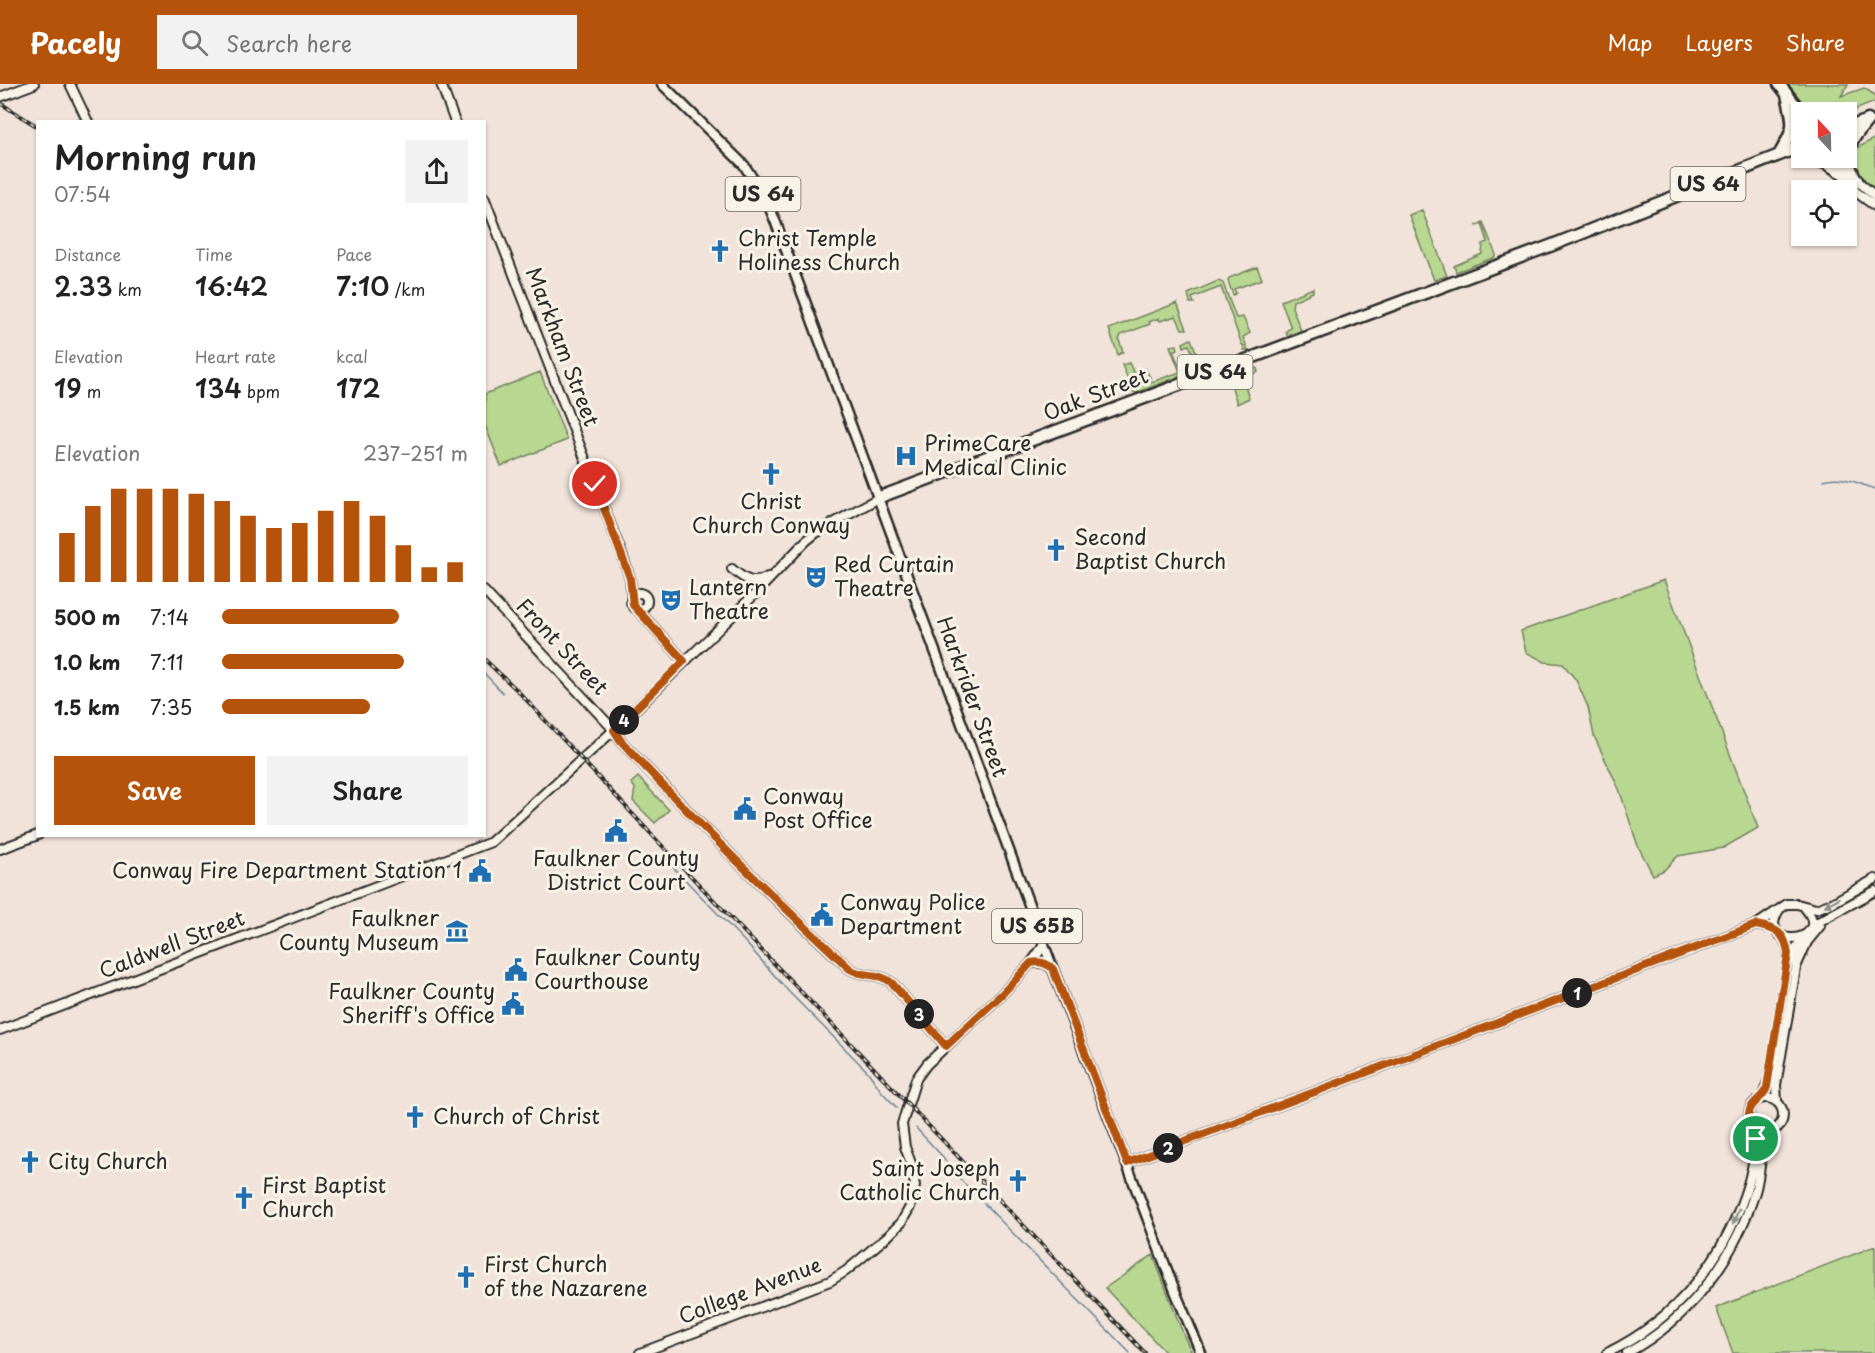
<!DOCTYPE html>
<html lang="en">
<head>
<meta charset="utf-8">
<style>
  body { margin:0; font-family:"Playpen Sans",sans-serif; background:#f2f2f2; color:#222; height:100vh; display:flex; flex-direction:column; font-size:22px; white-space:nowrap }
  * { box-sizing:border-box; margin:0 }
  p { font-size:20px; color:#767676 }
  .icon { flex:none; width:33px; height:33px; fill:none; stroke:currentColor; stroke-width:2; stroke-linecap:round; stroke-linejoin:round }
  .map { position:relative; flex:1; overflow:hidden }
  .details { position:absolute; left:36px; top:36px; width:450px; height:717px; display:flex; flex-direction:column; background:#fff; border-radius:0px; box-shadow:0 2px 4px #0004 }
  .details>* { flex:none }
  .needle { width:39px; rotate:338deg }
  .fabs { position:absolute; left:1791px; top:18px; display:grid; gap:12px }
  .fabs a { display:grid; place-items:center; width:66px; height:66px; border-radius:0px; background:#fff; box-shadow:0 2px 4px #0004; font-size:30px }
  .pin { position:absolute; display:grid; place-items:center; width:51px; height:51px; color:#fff; margin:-26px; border:3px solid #fff; border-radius:50%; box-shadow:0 2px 6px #0007 }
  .km { position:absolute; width:30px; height:30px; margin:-15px; border-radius:50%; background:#222; color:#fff; font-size:16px; line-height:30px; text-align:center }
  .round { display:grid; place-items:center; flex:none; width:63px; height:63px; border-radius:0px; background:#f2f2f2 }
  .head { display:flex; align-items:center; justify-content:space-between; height:102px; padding:0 18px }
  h1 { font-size:33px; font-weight:600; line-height:45px }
  .figures { display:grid; grid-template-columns:repeat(3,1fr); gap:9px; height:102px; padding:6px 18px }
  .figures div { display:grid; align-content:center }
  .figures b { font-size:26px; font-weight:600 }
  .figures small { font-size:16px; font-weight:400 }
  .figures p { font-size:16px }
  .chart { height:168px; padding:12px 18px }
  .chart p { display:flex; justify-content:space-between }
  .chart svg { width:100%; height:108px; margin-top:6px; stroke:#b45309; stroke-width:6 }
  .button { display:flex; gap:12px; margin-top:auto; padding:12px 18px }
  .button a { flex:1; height:69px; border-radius:0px; background:#b45309; color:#fff; font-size:24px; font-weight:600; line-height:69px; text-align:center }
  .button a+a { background:#f2f2f2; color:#222 }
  ul { padding:0 18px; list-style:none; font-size:20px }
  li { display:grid; grid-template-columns:96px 72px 1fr; align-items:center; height:45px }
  li i { height:15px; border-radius:8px; background:#b45309 }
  header { display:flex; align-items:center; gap:36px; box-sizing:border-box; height:84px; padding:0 30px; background:#b45309; color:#fff }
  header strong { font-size:28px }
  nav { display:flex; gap:33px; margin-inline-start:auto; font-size:21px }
  .search { width:420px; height:54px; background:#f2f2f2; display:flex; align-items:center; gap:15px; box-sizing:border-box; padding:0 21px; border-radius:0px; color:#767676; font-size:22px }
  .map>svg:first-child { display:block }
  .green { fill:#b8d891; stroke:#72825e; stroke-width:1.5 }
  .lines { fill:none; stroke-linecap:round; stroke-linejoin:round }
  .stream { stroke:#65849c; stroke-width:1.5 }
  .secondary-casing { stroke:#2b2b2b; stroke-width:12 }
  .primary-casing { stroke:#2b2b2b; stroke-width:13 }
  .highway-casing { stroke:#2b2b2b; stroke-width:15 }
  .secondary { stroke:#f7f3e8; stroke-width:8 }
  .primary { stroke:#f7f3e8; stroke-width:8 }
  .highway { stroke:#f7f3e8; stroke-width:10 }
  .rail-casing { stroke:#2b2b2b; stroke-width:4 }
  .rail { stroke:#f7f3e8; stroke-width:1.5; stroke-dasharray:4.5; stroke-linecap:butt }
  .oneway { fill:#918f8a }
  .route-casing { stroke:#fff; stroke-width:12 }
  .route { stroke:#b45309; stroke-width:8 }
  .labels { text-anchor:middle; stroke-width:6; stroke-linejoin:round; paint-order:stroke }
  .shield { fill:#f7f3e8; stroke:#686764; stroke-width:1.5 }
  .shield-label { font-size:20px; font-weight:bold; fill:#2b2b2b }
  .poi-label { font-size:21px; fill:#2b2b2b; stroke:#f7f3e8; text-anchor:start }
  .street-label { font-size:21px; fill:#2b2b2b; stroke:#f7f3e8 }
</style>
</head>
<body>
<header>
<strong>Pacely</strong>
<div class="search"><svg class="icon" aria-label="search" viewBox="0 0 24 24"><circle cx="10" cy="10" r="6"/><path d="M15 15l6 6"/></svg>Search here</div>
<nav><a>Map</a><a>Layers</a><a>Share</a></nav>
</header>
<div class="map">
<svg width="1875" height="1269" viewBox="0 0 1875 1269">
  <rect width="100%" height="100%" fill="#f1e3d9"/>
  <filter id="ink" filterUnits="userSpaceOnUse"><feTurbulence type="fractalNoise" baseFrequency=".0167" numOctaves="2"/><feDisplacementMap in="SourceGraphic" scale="12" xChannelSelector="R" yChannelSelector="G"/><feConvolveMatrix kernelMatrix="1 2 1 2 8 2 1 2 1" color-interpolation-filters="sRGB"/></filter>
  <g filter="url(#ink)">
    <path class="green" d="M1788,0h60l-7,12 23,-8 11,7v7l-28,11 -37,-1z
      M1875,54v52c-18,-16 -20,-20 -24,-43l5,2z
      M1422,126l25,66 -13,4 -25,-65z
      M1483,138l13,33 -3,3 -37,14 -2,-6 28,-12 1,-10 5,-2 -6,-18 -6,2z
      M1257,183l5,12 -28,10 2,4 -3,2 -5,-14 1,-3z
      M1218,197l5,2 13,35 7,-1 7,16 -7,4 5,13h-4v-4l-2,-1 -21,-58 -29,11 2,5h-4l-2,-9z
      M1313,204v4l-20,9 -1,6 9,24 -14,4 -1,-4 5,-3 -10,-27z
      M1177,219l10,26h-5l-6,-13 -16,5 -1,-3 -10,4 1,2 -29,11 -2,5 4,12 -5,3 -9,-26z
      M1191,255l9,23 -2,7 -62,24 -3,-1 -11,-27 7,-2 5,10 12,-4 6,13 28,-10 -10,-26 7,-1 1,4 -5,2 6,14 11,-2 5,-5 -6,-13 -5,2 -1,-4z
      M1257,284l1,4 -11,4 -4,4 6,18 -12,6 -7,-23 6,-6z
      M540,288l27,68 -66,26 -16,-41v-31z
      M1664,496l94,248 -35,20 -45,8 -14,14 -11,5 -15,-29 -19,-57 -25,-53 -6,-29 -12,-27 -13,-16 -18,-2 -19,-10 -5,-21z
      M638,693l31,33 -14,13 -22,-22 2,-13 -4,-5z
      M1875,1162v107h-142l-17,-45z
      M1153,1171l31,81 8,17h-26l-61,-65z"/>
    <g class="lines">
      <path class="stream" d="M78,38l1,-3
        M1824,396c16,-6 35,4 51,9
        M484,589l19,20
        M669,779l77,80 43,49 79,80 14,20 15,16
        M916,1044l27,29 8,12
        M959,1094l171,175"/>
      <g class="secondary-casing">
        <path id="secondary" d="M70,0l18,38
          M441,0l14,38
          M0,13l34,-13
          M1830,74l26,34 19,14
          M1838,74l8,13 29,25
          M484,113l137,355 9,26 2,21
          M732,485c12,10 21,17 36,8
          M484,507l130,139 7,11c74,79 149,155 229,228 14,9 27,2 42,14l54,63
          M631 517a8 8 0 1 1 16 0a8 8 0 1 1-16 0Z
          M636,524l48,53
          M0,765l38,-14
          M1779,826c-25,41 57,34 26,-2
          M1756,841l20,4
          M1809,846l11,-9 55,-30
          M1031,879h13l9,6
          M1796,883l11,-25 13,-16
          M0,946l491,-188 123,-112 140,-135 52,-54 10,-8 64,-36
          M1749 1031a17 17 0 1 1 34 0a17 17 0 1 1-34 0Z
          M1762,1014l7,-19 19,-119v-11l-5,-13
          M1777,1017l-1,-16 20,-117v-19l6,-12
          M1127,1079l629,-238 31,-21h10l19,5 16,-6 43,-24
          M640,1269l190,-72 16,-10 43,-36 12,-12 9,-16 5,-21 -3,-20 -7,-19 -3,-23 14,-45 11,-15 74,-69 30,-32 13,-18
          M1607,1269c71,-34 120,-97 142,-172 4,-17 10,-38 5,-54
          M1627,1269c63,-34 107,-94 128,-161 6,-19 4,-45 17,-61"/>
      </g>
      <g class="primary-casing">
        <path id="primary" d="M662,0l82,81 23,36 9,22 293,789 106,279 26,62"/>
      </g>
      <g class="highway-casing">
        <path id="highway" d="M1779,0l23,29
          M1846,44l20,-7
          M1779,71c16,-28 16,-28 8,-60
          M1808,74l18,5 14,9
          M1858,98c-18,-28 -9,-39 10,-62
          M880,413l670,-251 252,-100"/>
      </g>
      <use href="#secondary" class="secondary"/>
      <use href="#primary" class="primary"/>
      <use href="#highway" class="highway"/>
      <g class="rail-casing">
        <path id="rail" d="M0,19l38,24
          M484,575l32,30 152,163 477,501"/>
      </g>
      <use href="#rail" class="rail"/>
    </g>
    <defs><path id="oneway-solid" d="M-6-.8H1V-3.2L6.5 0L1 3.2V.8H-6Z" transform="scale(1.5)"/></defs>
    <g class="oneway">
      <use href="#oneway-solid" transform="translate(1832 818) rotate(151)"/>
      <use href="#oneway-solid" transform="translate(1736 1132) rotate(113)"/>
    </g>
  </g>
  <g class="lines" filter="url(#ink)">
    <g class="route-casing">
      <path id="route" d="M595,400l35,94 3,27 51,56 -70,69 7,11c73,79 150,155 229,228 14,9 27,2 42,14l54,63 55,-51 30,-32c9,-2 16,0 22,6l74,194 629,-238c20,4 29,6 32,29l-21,133c-4,13 -18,15 -18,28 0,9 7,15 7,24"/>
    </g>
    <use href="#route" class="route"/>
  </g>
  <defs>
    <g id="church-bare" transform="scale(1.8)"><path d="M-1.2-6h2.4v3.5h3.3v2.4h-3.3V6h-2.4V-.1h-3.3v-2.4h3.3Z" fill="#1f6fb2" stroke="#f7f3e8" stroke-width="2.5" paint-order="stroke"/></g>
    <g id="hospital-bare" transform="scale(1.8)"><path d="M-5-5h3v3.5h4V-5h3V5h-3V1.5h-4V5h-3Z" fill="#1f6fb2" stroke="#f7f3e8" stroke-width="2.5" paint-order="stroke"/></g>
    <g id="theatre-bare" transform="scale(1.8)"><path d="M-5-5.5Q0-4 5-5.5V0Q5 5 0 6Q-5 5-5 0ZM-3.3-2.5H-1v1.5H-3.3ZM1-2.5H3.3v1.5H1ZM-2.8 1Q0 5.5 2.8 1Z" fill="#1f6fb2" stroke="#f7f3e8" stroke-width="2.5" paint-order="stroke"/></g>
    <g id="civic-bare" transform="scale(1.8)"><path d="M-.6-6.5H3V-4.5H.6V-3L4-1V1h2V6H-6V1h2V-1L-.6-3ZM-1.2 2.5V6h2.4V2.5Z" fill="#1f6fb2" stroke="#f7f3e8" stroke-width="2.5" paint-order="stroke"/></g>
    <g id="museum-bare" transform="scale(1.8)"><path d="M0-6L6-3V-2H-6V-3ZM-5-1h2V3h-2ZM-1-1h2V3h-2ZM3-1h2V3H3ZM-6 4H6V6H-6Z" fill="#1f6fb2" stroke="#f7f3e8" stroke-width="2.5" paint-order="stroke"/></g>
  </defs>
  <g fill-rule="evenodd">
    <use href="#church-bare" x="720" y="167"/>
    <use href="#hospital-bare" x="906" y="372"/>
    <use href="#church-bare" x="771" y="390"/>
    <use href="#church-bare" x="1056" y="466"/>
    <use href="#theatre-bare" x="816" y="493"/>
    <use href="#theatre-bare" x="671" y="516"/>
    <use href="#civic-bare" x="745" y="725"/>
    <use href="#civic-bare" x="616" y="747"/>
    <use href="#civic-bare" x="480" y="787"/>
    <use href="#civic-bare" x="822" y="831"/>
    <use href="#museum-bare" x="457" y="847"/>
    <use href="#civic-bare" x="516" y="886"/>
    <use href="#civic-bare" x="513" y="920"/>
    <use href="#church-bare" x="415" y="1033"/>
    <use href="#church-bare" x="30" y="1078"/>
    <use href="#church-bare" x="1018" y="1097"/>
    <use href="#church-bare" x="244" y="1114"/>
    <use href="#church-bare" x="466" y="1193"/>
  </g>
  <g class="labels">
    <g class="shield">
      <rect x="1670.5" y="83" width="75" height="34" rx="4.5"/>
      <rect x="725.5" y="93" width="75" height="34" rx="4.5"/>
      <rect x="1177.5" y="271" width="75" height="34" rx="4.5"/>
      <rect x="992" y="825" width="90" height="34" rx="4.5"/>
    </g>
    <g class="shield-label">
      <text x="1708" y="107">US 64</text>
      <text x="763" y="117">US 64</text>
      <text x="1215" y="295">US 64</text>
      <text x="1037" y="849">US 65B</text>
    </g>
    <g class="poi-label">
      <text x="738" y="162">Christ Temple<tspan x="738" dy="24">Holiness Church</tspan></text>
      <text x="924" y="367">PrimeCare<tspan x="924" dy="24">Medical Clinic</tspan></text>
      <text x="771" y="425" text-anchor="middle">Christ<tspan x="771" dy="24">Church Conway</tspan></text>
      <text x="1074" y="461">Second<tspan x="1074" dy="24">Baptist Church</tspan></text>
      <text x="834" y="488">Red Curtain<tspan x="834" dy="24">Theatre</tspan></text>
      <text x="689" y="511">Lantern<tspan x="689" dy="24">Theatre</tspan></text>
      <text x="763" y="720">Conway<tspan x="763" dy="24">Post Office</tspan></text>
      <text x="616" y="782" text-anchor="middle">Faulkner County<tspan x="616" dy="24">District Court</tspan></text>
      <text x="462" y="794" text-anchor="end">Conway Fire Department Station 1</text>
      <text x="840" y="826">Conway Police<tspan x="840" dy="24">Department</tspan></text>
      <text x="439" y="842" text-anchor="end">Faulkner<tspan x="439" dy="24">County Museum</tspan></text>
      <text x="534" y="881">Faulkner County<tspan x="534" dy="24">Courthouse</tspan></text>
      <text x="495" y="915" text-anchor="end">Faulkner County<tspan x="495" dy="24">Sheriff's Office</tspan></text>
      <text x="433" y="1040">Church of Christ</text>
      <text x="48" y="1085">City Church</text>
      <text x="1000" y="1092" text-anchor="end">Saint Joseph<tspan x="1000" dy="24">Catholic Church</tspan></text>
      <text x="262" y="1109">First Baptist<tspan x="262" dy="24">Church</tspan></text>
      <text x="484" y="1188">First Church<tspan x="484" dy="24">of the Nazarene</tspan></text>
    </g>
    <g class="street-label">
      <text transform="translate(562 263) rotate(69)" y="7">Markham Street</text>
      <text transform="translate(1096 311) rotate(-21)" y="7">Oak Street</text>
      <text transform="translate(562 563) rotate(47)" y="7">Front Street</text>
      <text transform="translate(972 613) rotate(70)" y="7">Harkrider Street</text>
      <text transform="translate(172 861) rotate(-21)" y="7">Caldwell Street</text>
      <text transform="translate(750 1207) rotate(-21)" y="7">College Avenue</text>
    </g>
  </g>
</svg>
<div class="fabs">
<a><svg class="needle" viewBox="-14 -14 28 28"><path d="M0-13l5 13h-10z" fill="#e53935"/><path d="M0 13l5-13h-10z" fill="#767676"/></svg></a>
<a><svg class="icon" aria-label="locate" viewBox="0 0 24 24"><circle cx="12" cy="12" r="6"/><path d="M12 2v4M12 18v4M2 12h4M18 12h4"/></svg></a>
</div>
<div class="pin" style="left:1756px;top:1055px;background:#1e9e55"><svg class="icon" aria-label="arrive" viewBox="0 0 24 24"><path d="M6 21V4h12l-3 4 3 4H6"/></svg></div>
<div class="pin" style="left:595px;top:400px;background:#d93025"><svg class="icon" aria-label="check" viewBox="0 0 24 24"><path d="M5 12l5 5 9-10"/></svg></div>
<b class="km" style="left:1577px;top:909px">1</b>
<b class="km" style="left:1168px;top:1064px">2</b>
<b class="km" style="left:919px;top:930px">3</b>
<b class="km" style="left:624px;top:636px">4</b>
<section class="details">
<div class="head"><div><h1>Morning run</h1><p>07:54</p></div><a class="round"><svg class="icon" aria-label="share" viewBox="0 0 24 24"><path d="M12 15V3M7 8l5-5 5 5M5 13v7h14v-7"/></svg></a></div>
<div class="figures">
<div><p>Distance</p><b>2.33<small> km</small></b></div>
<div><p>Time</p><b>16:42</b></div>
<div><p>Pace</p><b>7:10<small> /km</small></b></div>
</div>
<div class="figures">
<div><p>Elevation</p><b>19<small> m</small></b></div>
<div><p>Heart rate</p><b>134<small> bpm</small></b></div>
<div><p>kcal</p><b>172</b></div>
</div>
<div class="chart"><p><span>Elevation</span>237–251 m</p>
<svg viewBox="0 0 160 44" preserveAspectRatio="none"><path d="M5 44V24M15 44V13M25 44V6M35 44V6M45 44V6M55 44V8M65 44V11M75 44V17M85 44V22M95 44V20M105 44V15M115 44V11M125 44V17M135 44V29M145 44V38M155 44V36"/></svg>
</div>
<ul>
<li><b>500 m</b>7:14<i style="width:72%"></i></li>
<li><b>1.0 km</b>7:11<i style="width:74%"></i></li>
<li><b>1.5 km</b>7:35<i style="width:60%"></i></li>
</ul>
<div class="button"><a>Save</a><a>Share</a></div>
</section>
</div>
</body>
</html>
